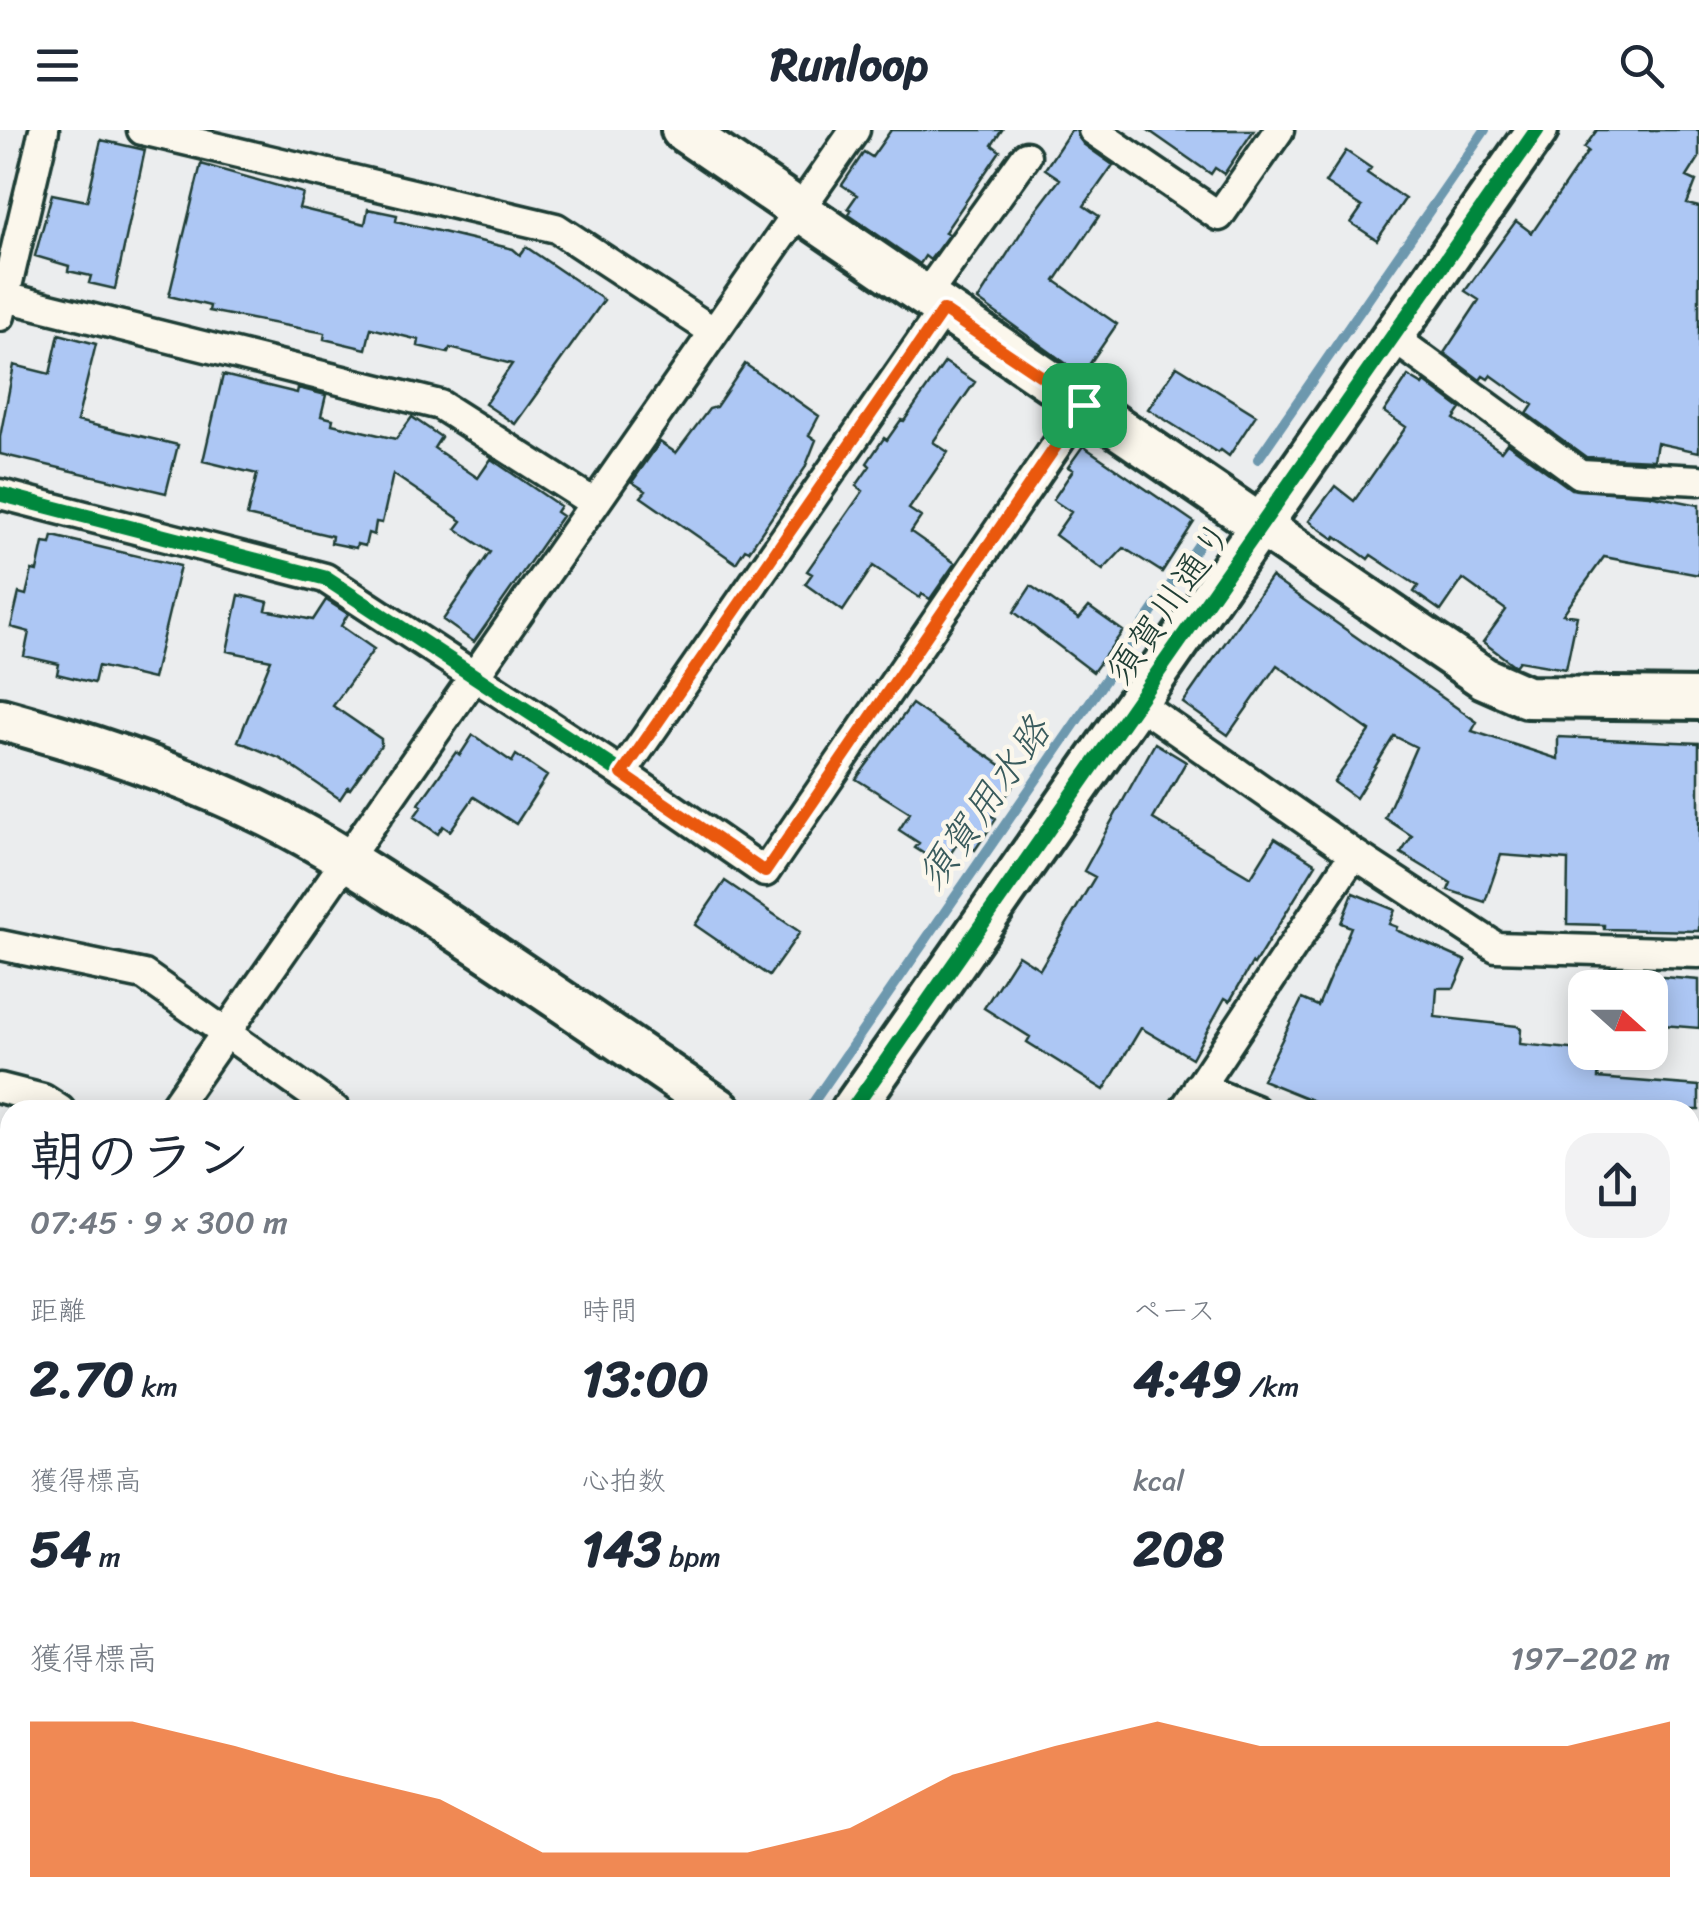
<!DOCTYPE html>
<html lang="ja">
<head>
<meta charset="utf-8">
<style>
  body { margin:0; font-family:Sriracha,"Klee One",sans-serif; background:#f2f2f3; color:#1f2937; height:100vh; display:flex; flex-direction:column; font-size:38px; white-space:nowrap }
  * { box-sizing:border-box; margin:0 }
  p { font-size:32px; color:#747a83 }
  .icon { flex:none; width:55px; height:55px; fill:none; stroke:currentColor; stroke-width:2; stroke-linecap:round; stroke-linejoin:round }
  .map { position:relative; flex:1; overflow:hidden }
  .panel { position:absolute; left:0px; top:970px; width:1700px; height:810px; display:flex; flex-direction:column; background:#fff; border-radius:30px 30px 0 0; box-shadow:0 5px 25px #0003 }
  .panel>* { flex:none }
  .needle { width:65px; rotate:111deg }
  .buttons { position:absolute; left:1568px; top:840px; display:grid; gap:20px }
  .buttons a { display:grid; place-items:center; width:100px; height:100px; border-radius:20px; background:#fff; box-shadow:0 5px 25px #0003; font-size:50px }
  .pin { position:absolute; display:grid; place-items:center; width:85px; height:85px; color:#fff; margin:-42px; border-radius:20px; box-shadow:0 5px 15px #0006 }
  .round { display:grid; place-items:center; flex:none; width:105px; height:105px; border-radius:30px; background:#f2f2f3 }
  .overview { display:flex; align-items:center; justify-content:space-between; height:170px; padding:0 30px }
  h1 { font-size:55px; font-weight:700; line-height:75px }
  .metrics { display:grid; grid-template-columns:repeat(3,1fr); gap:15px; height:170px; padding:10px 30px }
  .metrics div { display:grid; align-content:center }
  .metrics b { font-size:50px; font-weight:700 }
  .metrics small { font-size:28px; font-weight:400 }
  .metrics p { font-size:28px }
  .chart { height:280px; padding:20px 30px }
  .chart p { display:flex; justify-content:space-between }
  .chart svg { width:100%; height:180px; margin-top:10px; fill:#ea580c; opacity:.7 }
  header { display:flex; justify-content:space-between; align-items:center; height:130px; padding:0 30px; background:#fff; font-size:45px; font-weight:700 }
  .map>svg:first-child { display:block }
  .lines { fill:none; stroke-linecap:round; stroke-linejoin:round }
  .stream { stroke:#6d98ae; stroke-width:10 }
  .building { fill:#adc7f4; stroke:#1f3d34; stroke-width:2.5 }
  .street-casing { stroke:#1f3d34; stroke-width:35 }
  .secondary-casing { stroke:#1f3d34; stroke-width:48 }
  .street { stroke:#fbf7ec; stroke-width:28 }
  .secondary { stroke:#fbf7ec; stroke-width:40 }
  .cycleway-casing { stroke:#fbf7ec; stroke-width:21 }
  .cycleway { stroke:#00873e; stroke-width:15 }
  .route-casing { stroke:#fff; stroke-width:20 }
  .route { stroke:#ea580c; stroke-width:12 }
  .labels { text-anchor:middle; stroke-width:9; stroke-linejoin:round; paint-order:stroke }
  .street-label { font-size:38px; fill:#1f3d34; stroke:#fbf7ec }
  .water-label { font-size:40px; font-style:italic; fill:#395b5d; stroke:#fbf7ec }
</style>
</head>
<body>
<header><svg class="icon" aria-label="menu" viewBox="0 0 24 24"><path d="M4 6h16M4 12h16M4 18h16"/></svg>Runloop<svg class="icon" aria-label="search" viewBox="0 0 24 24"><circle cx="10" cy="10" r="6"/><path d="M15 15l6 6"/></svg></header>
<div class="map">
<svg width="1699" height="1780" viewBox="0 0 1699 1780">
  <rect width="100%" height="100%" fill="#ebedee"/>
  <filter id="ink" filterUnits="userSpaceOnUse"><feTurbulence type="fractalNoise" baseFrequency=".01" numOctaves="2"/><feDisplacementMap in="SourceGraphic" scale="20" xChannelSelector="R" yChannelSelector="G"/><feConvolveMatrix kernelMatrix="1 2 1 2 8 2 1 2 1" color-interpolation-filters="sRGB"/></filter>
  <g filter="url(#ink)">
    <g class="lines">
      <path class="stream" d="M1258,329l227,-329
        M808,980l400,-579"/>
    </g>
    <path class="building" d="M891,0h111l-10,15 8,6 -55,81 4,2 -19,26 -5,-4 -5,8 -71,-49 2,-5 -3,-2 9,-13 -15,-10 22,-33 8,5z
      M1071,0h5l7,14 30,21 -29,41 15,10 -44,65 62,43 -35,51 -104,-75 51,-80 31,-41 -15,-10z
      M1148,0h106l-30,44 -9,-6 -4,6z
      M1597,0h102v28l-12,19 9,4 -9,23 12,3v245l-42,-9 -3,17 -68,-3 -59,-43 6,-9 -42,-30 -3,4 -5,-3 -3,4 -36,-27 35,-53 -14,-9 51,-70 16,12 56,-82 -4,-3z
      M101,10l44,10 -30,139 -26,-6 2,-7 -23,-5 1,-5 -34,-10 17,-62 35,7z
      M1346,21l25,17 -4,5 38,26 -28,41 -26,-17 11,-16 -37,-24z
      M201,34l102,29 -4,15 66,16 3,-15 29,6 -1,6 117,28 7,6 6,-8 78,53 -89,124 -30,-20 27,-40 -62,-16 -2,5 -30,-7 1,-6 -48,-12 -5,21 -42,-10 1,-6 -116,-22 1,-5 -41,-10z
      M59,204l37,10 -19,77 101,24 -12,48 -166,-39v-17l14,-72 36,9z
      M945,232l30,20 -42,60 15,10 -39,57 12,8 -10,15 44,31 -25,36 -8,-5 -2,4 -47,-32 -30,45 -38,-27 7,-10 -5,-3 56,-80 -7,-5 14,-20 -3,-3 17,-25 3,2 14,-20 3,1z
      M745,234l74,52 -10,19 7,5 -11,28 -56,83 -4,-2 -9,14 -95,-66 5,-6 -14,-9 28,-40 16,11 33,-44 7,-2z
      M1177,236l79,49 -27,41 -8,-6 -3,3 -70,-44z
      M223,245l74,18 1,-5 28,7 -5,21 12,3 -1,5 64,15 16,-22 29,20 -7,11 44,30 13,-19 69,47 -4,6 6,4 -88,126 -31,-22 47,-68 -34,-23 6,-8 -69,-47 -11,49 -6,-1 -2,13 -6,-2 -3,13 -8,-2 -1,4 -25,-5 1,-7 -85,-20 10,-42 -54,-13z
      M1408,246l15,9 2,-3 36,27 -7,10 47,32 6,-8 64,46 78,6 50,10v70l-95,-18 -41,57 14,2 -11,53 -47,-8 -4,5 -32,-24 23,-32 -43,-31 -22,32 -27,-19 4,-6 -26,-17 -21,-14 -3,4 -32,-23 -2,3 -25,-18 26,-35 19,15 52,-74 -22,-15z
      M1083,316l111,76 -32,50 -38,-24 -21,22 -48,-35 16,-23 -18,-12 20,-30 -5,-3z
      M53,406l127,30 -27,113 -55,-13 -4,17 -37,-9 2,-10 -35,-8 5,-24 -18,-5 8,-34 7,2 6,-25 5,1 6,-28 8,1z
      M1271,447l206,145 -5,9 86,28v-22l141,6v188l-95,-2v-4l-37,-1 1,-64 -67,-5 -16,47 -37,-12 3,-7 -50,-30 11,-17 -27,-18 31,-71 -22,-11 -38,62 -22,-16 36,-51 -93,-66 -49,70 -45,-32z
      M1031,456l48,33 10,-12 34,24 -30,41 -79,-60z
      M239,465l29,7 -2,8 47,10 13,-20 22,14 -7,12 33,23 -41,57 48,33v6l-31,44 -2,-2 -8,12 -59,-40 -43,-18 33,-81 -44,-9z
      M912,574l100,69 -2,4 6,5 -24,34 4,3 -21,31 -15,-11 -15,23 -6,1 -24,-15 4,-5 -20,-13 11,-17 -54,-34z
      M473,605l39,27 4,-7 31,21 -31,48 -42,-27 -24,34 -7,-5 -5,8 -24,-17 8,-11 -3,-2 37,-52 4,3z
      M1155,613l31,19 -33,57 98,58 24,-39 41,26 -62,101 -2,-2 -22,38 -5,-3 -33,60 -51,-30 -37,62 -77,-48 3,-5 -46,-29 34,-53 22,14 55,-92 -11,-6z
      M725,751l75,51 -31,44 -74,-51z
      M1353,763l42,17 -6,14 8,3 -1,3 70,31 -12,27h-17l-2,29 82,9 4,3 -1,15 81,8 -3,26 101,8v24h-363l-74,-30 40,-81 16,7 33,-79 -10,-4z
      M1650,846l49,4v48l-49,-4z"/>
    <g class="lines">
      <g class="street-casing">
        <path id="street" d="M142,0l414,98 158,104
          M1093,0l126,86 60,-86
          M5,167l435,108 154,98
          M925,167l101,-141
          M0,186l44,-186
          M1394,208l186,136 119,6
          M0,364l325,84 297,195 143,99 319,-467
          M1139,574l215,150 142,93 203,6
          M622,643l321,-463
          M0,815l144,30 191,135
          M1198,957l57,23
          M0,958l43,11 17,11
          M172,980l683,-980
          M1184,980l170,-256
          M1690,1067l9,1
          M0,1222l10,-14
          M0,1303l10,7
          M0,1403l10,-13
          M1690,1659h9
          M0,1746l10,7
          M34,1770l14,10
          M539,1770l5,10
          M618,1770l15,10
          M751,1780l5,-10
          M1035,1780l5,-10"/>
      </g>
      <g class="secondary-casing">
        <path id="secondary" d="M682,0l802,548 43,19 172,2
          M0,589c91,25 185,56 270,98 62,31 118,69 175,106 93,61 184,124 276,187
          M852,980l685,-980
          M1690,1358h9
          M437,1780l5,-10"/>
      </g>
      <use href="#street" class="street"/>
      <use href="#secondary" class="secondary"/>
      <g class="cycleway-casing">
        <path id="cycleway" d="M0,364l325,84 297,195 143,99 319,-467
          M852,980l685,-980"/>
      </g>
      <use href="#cycleway" class="cycleway"/>
    </g>
  </g>
  <g class="lines" filter="url(#ink)">
    <g class="route-casing">
      <path id="route" d="M943,180l141,95 -319,467 -143,-98z"/>
    </g>
    <use href="#route" class="route"/>
  </g>
  <g class="labels">
    <g class="street-label">
      <text transform="translate(1169 472) rotate(-55)" y="13">須賀川通り</text>
    </g>
    <g class="water-label">
      <text transform="translate(983 673) rotate(-55)" y="14">須賀用水路</text>
    </g>
  </g>
</svg>
<div class="buttons">
<a><svg class="needle" viewBox="-14 -14 28 28"><path d="M0-13l5 13h-10z" fill="#e53935"/><path d="M0 13l5-13h-10z" fill="#747a83"/></svg></a>
</div>
<div class="pin" style="left:1084px;top:275px;background:#1e9e55"><svg class="icon" aria-label="arrive" viewBox="0 0 24 24"><path d="M6 21V4h12l-3 4 3 4H6"/></svg></div>
<section class="panel">
<div class="overview"><div><h1>朝のラン</h1><p>07:45 · 9 × 300 m</p></div><a class="round"><svg class="icon" aria-label="share" viewBox="0 0 24 24"><path d="M12 15V3M7 8l5-5 5 5M5 13v7h14v-7"/></svg></a></div>
<div class="metrics">
<div><p>距離</p><b>2.70<small> km</small></b></div>
<div><p>時間</p><b>13:00</b></div>
<div><p>ペース</p><b>4:49<small> /km</small></b></div>
</div>
<div class="metrics">
<div><p>獲得標高</p><b>54<small> m</small></b></div>
<div><p>心拍数</p><b>143<small> bpm</small></b></div>
<div><p>kcal</p><b>208</b></div>
</div>
<div class="chart"><p><span>獲得標高</span>197–202 m</p>
<svg viewBox="0 0 160 44" preserveAspectRatio="none"><path d="M0 44V6L10 6L20 12L30 19L40 25L50 38L60 38L70 38L80 32L90 19L100 12L110 6L120 12L130 12L140 12L150 12L160 6V44z"/></svg>
</div>
</section>
</div>
</body>
</html>
